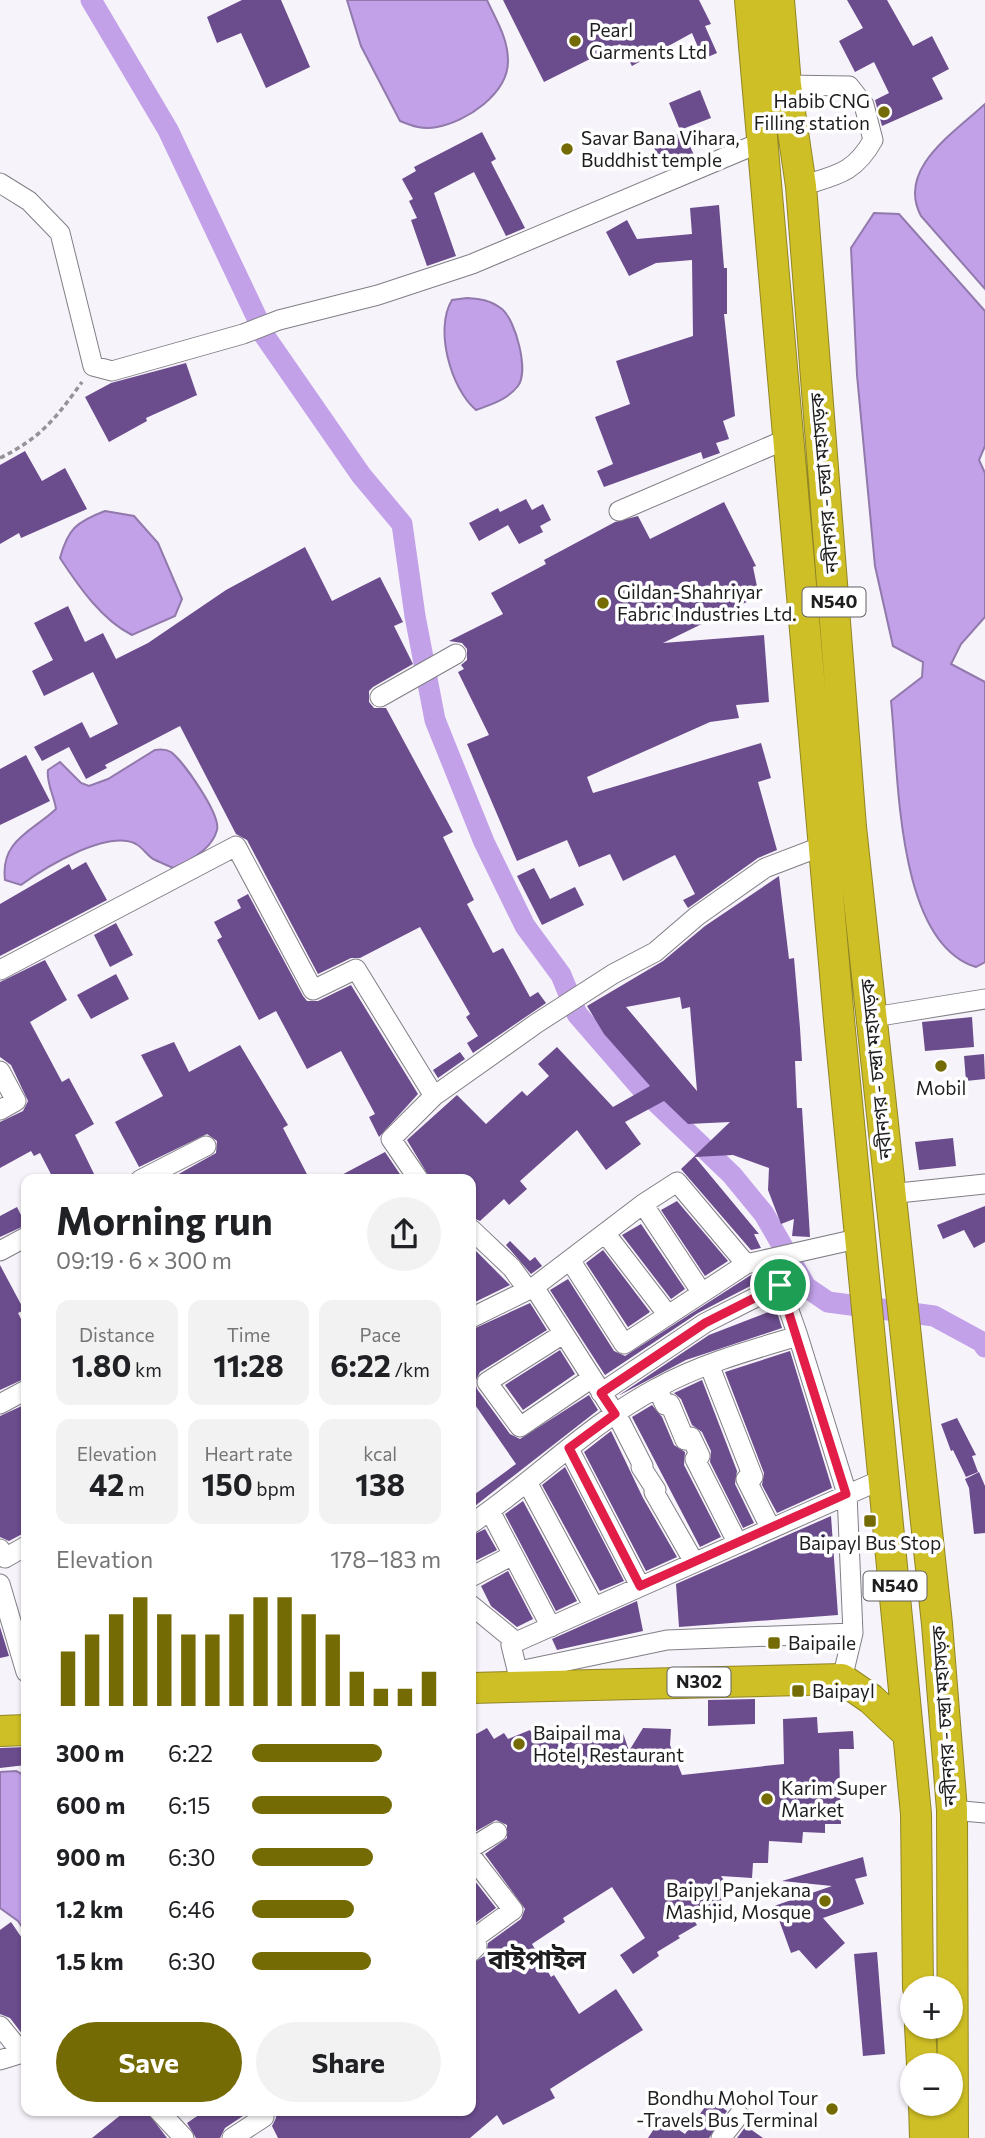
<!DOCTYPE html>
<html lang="en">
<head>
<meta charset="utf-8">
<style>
  body { margin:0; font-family:Commissioner,"Noto Sans Bengali",sans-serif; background:#f2f2f2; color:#202124; height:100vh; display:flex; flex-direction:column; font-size:26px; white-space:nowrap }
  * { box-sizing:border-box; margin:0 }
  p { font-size:23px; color:#757577 }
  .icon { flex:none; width:38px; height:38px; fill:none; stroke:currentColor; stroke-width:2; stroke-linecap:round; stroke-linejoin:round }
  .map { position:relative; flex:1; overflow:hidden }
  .drawer { position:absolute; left:21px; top:1174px; width:455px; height:942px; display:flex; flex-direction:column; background:#fff; border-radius:14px; box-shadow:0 2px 5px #0004 }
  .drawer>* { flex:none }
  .tools { position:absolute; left:900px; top:1976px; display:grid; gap:14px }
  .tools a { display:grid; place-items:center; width:63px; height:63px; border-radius:50%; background:#fff; box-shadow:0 2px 5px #0004; font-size:35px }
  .pin { position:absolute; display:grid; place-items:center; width:60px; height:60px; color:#fff; margin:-30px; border:4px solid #fff; border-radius:50%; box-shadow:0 2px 7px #0007 }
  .round { display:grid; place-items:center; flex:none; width:74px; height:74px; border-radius:37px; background:#f2f2f2 }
  .summary { display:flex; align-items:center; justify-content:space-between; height:119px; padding:0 35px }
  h1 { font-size:38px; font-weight:700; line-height:52px }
  .metrics { display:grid; grid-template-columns:repeat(3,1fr); gap:10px; height:119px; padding:7px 35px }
  .metrics div { display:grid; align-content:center; border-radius:14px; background:#f2f2f2; text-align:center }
  .metrics b { font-size:30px; font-weight:700 }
  .metrics small { font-size:19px; font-weight:400 }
  .metrics p { font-size:19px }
  .chart { height:196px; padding:14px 35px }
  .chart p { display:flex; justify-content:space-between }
  .chart svg { width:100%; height:126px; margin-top:7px; stroke:#756b05; stroke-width:6 }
  .button { display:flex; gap:14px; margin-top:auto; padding:14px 35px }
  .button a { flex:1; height:80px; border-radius:42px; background:#756b05; color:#fff; font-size:28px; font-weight:700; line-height:80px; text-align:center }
  .button a+a { background:#f2f2f2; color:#202124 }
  ul { padding:0 35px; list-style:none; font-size:23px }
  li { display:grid; grid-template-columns:112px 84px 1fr; align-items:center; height:52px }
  li i { height:18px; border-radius:9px; background:#756b05 }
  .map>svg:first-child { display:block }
  .water { fill:#c2a1e9; stroke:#9179ac; stroke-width:2 }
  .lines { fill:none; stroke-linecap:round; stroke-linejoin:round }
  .canal { stroke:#c2a1e9; stroke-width:21 }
  .building { fill:#6b4c8d; fill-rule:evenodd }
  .minor-casing { stroke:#817e85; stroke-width:21 }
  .highway-casing { stroke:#918624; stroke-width:32 }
  .path { stroke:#959298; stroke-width:3.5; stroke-dasharray:5 3.5; stroke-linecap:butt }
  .minor { stroke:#fff; stroke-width:19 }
  .highway { stroke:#cfbf26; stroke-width:30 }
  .route-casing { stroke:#fff; stroke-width:14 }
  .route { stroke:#e11d48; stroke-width:9 }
  .poi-dot { fill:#756b05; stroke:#fff; stroke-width:2.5 }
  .labels { text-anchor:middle; stroke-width:7; stroke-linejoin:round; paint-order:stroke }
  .shield { fill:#fff; stroke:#626162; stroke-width:2 }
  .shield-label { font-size:18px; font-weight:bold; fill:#1e1d1f }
  .poi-label { font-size:19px; fill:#1e1d1f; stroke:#fff; text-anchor:start }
  .street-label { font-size:19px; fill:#1e1d1f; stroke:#fff }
  .district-label { font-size:26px; font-weight:bold; fill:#1e1d1f; stroke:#fff }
</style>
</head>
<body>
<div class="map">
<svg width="985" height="2138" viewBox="0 0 985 2138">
  <rect width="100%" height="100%" fill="#f7f3fb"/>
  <path class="water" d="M347,0h140c9,20 21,38 21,61 0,33 -42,61 -71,66 -14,3 -25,-1 -37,-6l-39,-75z
    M985,104v185l-64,-73c-25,-47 33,-83 64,-112z
    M874,213l25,1 86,97v135l-6,14 6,13v144l-24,27 -10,20 34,18v280l-9,5c-81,-25 -77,-195 -85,-266l31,-24 1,-15 -30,-16 -18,-80 -18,-191 -6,-127z
    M467,298c14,1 23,2 35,11 14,12 27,62 16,77 -11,14 -26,18 -42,24 -25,-21 -42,-81 -24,-110z
    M105,511l29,5 24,27 24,56 -7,17 -43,19c-30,-15 -53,-48 -72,-77 8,-29 16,-36 45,-47z
    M155,750c6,-1 11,-1 16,2 13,10 50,63 46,78 -5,19 -27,31 -44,38 -6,-3 -14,-6 -20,-9 -6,-4 -10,-11 -17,-15 -29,-15 -92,24 -115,41l-16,-5c-5,-40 28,-49 51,-71 -2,-14 -10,-26 -8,-39l12,-8 21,21 8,3 19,-7z
    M16,1771l10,5v157l-8,-12 -18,-13v-136z"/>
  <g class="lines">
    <path class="canal" d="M91,0l77,130 89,188
      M264,335l97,140 41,49 13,92 20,104 49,122 41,84 36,49 16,39 65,75 90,86 32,39 42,73 22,15 106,14 48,26 3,5"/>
  </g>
  <path class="building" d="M242,0h39l29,67 -44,21 -25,-55 -24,10 -10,-26z
    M503,0h196l12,24 -6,2 12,27 -14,6 -11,-26 -60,33 -12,-22 -76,38z
    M847,0h40l26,46 19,-10 17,33 -17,9 11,21 -61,27 -7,-26 14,-7 -15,-31 -19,10 -16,-31 24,-13z
    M700,90l11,28 -31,12 -11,-27z
    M683,131l11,24 -31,14 -10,-24z
    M482,132l14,27 -5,3 34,66 -19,8 -32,-64 -40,21 22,63 -29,10 -16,-46 6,-2 -8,-17 4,-2 -11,-20 14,-8 -2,-4z
    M719,205l5,63h3v46h-3l11,102 -12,5 6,18 -13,4 4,10 -17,6 -2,-7 -97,35 -7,-16 16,-7 -18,-47 35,-13 -14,-43 77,-25 -1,-76 -36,3 -27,13 -23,-44 21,-12 10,19 55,-5 -2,-26z
    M186,363l11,32 -51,23 1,3 -38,21 -24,-45 26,-14z
    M25,451l17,30 23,-13 22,41 -66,29 -2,-5 -19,11v-79z
    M526,499l6,11 11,-6 8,16 -11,6 3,6 -24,12 -11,-19 -29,16 -10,-18 29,-15 2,4z
    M724,502l32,64 -3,1 6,29 -96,47 101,-8 5,67 -33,3 3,13 -29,4 -123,55 6,16 168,-50 10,35 -13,4 19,68 -19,8 -70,50 -5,-8 12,-6 -20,-39 -52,26 -13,-27 -31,13 -12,-27 -50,21 -50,-117 22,-9 -31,-63 6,-3 -3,-4 6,-5v-11l-5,-6 -13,-2 54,-27 -12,-21 55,-29 -2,-4 71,-38 23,-6 12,23z
    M305,547l27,54 48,-24 23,45 -9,4 19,38 -40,23 -4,4v11l5,6h12l67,124 -10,5 31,63 -7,4 26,49 10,-5 27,49 8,-5 8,11 -73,50 -6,-10 11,-7 -12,-19 4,-3 -50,-87 -60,31h-9l-33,16 -71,-134 -11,-6 -56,-108 -75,39 2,3 -21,11 -17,-32 -27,14 -8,-14 48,-25 8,16 28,-14 -25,-52 -49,24 -12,-25 21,-11 -19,-37 34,-17 17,36 18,-9 13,26 32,-16 78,-53z
    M26,755l24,46 -50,24v-56z
    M86,862l21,38 -107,56v-52l69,-40 3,6z
    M534,868l16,31 25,-12 9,18 -42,20 -25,-49z
    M779,876l10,83 5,-1 6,70 2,33h-7l2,47h5l8,129 -18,-1 2,-17 -13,5 -13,-34 1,-22 -36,-13 -38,2 64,77h-5l7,14 -10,2 -70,-81 49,-47 -42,2 -24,-23 -39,21 16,22 -35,26 -29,-40 -57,51 7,8 -18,16 -5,-6 -24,22 -9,-4v-37h-40l-24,-40 50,-45 29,29 36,-33 5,5 22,-20 -11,-12 19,-17 56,60 37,-21 -46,-52 -17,-28 76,-45 42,-35zM680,997l2,12 8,-2 7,84 -71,-84z
    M248,894l55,102 4,5h11l33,-16 67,109 -39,43 -10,-20 6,-3 -34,-63 -34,18 -31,-58 -17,9 -42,-80 5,-3 -8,-15 27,-14 -4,-8z
    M116,923l17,32 -23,12 -16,-32z
    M45,960l22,40 -37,22 32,60 7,-4 25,46 -19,11 22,45h-43l-14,-27 -6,3 -3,-5 -31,17v-46l23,-11 5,-10 -17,-36 -11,-8v-75z
    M116,974l13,25 -38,20 -14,-24z
    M972,1017l2,30 -49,4 -3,-29z
    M174,1042l15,30 51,-27 48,80 -5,3 27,52h-142l48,-27 1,-12 -10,-7 -68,33 -24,-45 48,-26 -22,-41z
    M460,1052l5,7 -27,19 -5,-8z
    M984,1054l1,25 -19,2 -2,-25z
    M953,1138l3,28 -37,4 -4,-28z
    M385,1152l19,28h-72z
    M677,1201l51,60 -23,15 -44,-66z
    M985,1206v36l-11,6 -10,-18 -21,9 -6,-14z
    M17,1207l9,18 -26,12v-21z
    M641,1224l44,65 -14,10 -49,-64z
    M510,1241l20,20 5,-4 7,9 -11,8 -25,-29z
    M471,1246l39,39 -39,19z
    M603,1250l47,62 -22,15 -42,-64z
    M0,1265l24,45 -6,3 8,16v49l-26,12z
    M770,1271l2,4 -74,38 -93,62 -55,-85 18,-11 46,72 11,5 126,-81z
    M530,1303l17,27 -67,42 -5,10 2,7 33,45 10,5 69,-44 9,15 -127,99v-12l45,-33 -45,-65v-69z
    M776,1309l6,19 -96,32 -68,36 91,-61z
    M560,1350l15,24 -52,36 -18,-25z
    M790,1351l42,137 -55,25 -15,-28 2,-12 -39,-101z
    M702,1380l35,91 -2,13 19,39 -11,5 -33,-66 1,-11 -9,-19 -10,-7 -11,-26 -7,-6z
    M26,1404v128l-17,9 -9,-4v-121z
    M652,1405l10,12 12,28 11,7 -1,13 37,72 -21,10 -68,-130z
    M957,1418l19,37 -4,1 6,16 -12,5 -13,-27 -2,1 -10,-27z
    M611,1431l32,67 34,59 -31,14 -62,-119z
    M565,1467l59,114 -24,10 -58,-106z
    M979,1472l6,14v47l-11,1 -5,-46 -4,-9z
    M523,1501l54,100 -21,10 -51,-97z
    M831,1516l7,99 -159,12 -3,-43z
    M485,1529l12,21 -26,13v-27z
    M508,1571l25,48 -16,8 -26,-21 -10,-20z
    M637,1601l6,30 -86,19 -5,-11z
    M0,1627l9,29 -9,2z
    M755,1699v25l-47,2v-26z
    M817,1717l1,16 35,-2 1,18h-15l2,75h-16v9l-22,-1 -1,11 -33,-2 -1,22h-15l-1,15 -31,-2 11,17 -38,27 3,5 -19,11 2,2 -23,14 2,4 -26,18 -13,-19 25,-17 -33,-51 -49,31 2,4 -33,22 19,33 3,-2 25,39 37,-25 27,41 -93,59 5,9 -52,27 -6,-10 -27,23h-192l-6,-12 4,-8 -1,-8h196v-146l15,-9 2,-12 33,-24 4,-10 -40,-55 22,-16v-13l-11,-5 -25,14v-97l16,-9 7,11 10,-6 4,6 22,-9 5,10 14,-8 4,7 16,-9 5,9 17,-10 5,9 13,-8h13l7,21 14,-23 28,1 -1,16 12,30 102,-11 -1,-45z
    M26,1747v18l-26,3v-20z
    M863,1857l4,19 -12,3 9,25 -41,14 22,25 -29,26 -17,-19 -8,3 -17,-47 58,-20 -50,-5z
    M471,1876l25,32 -25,18z
    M11,1922l15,22v95l-16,-21 -10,-4v-84z
    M877,1952l8,102 -22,2 -9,-102z
    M711,2099l16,12 -18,27h-61l13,-20 24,16z
    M127,2110h19l21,28h-75z
    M206,2110h43v2l-24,16 -5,10h-24l-9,-15z
    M746,2126l17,12h-26z"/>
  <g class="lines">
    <g class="minor-casing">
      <path id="minor" d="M786,85l63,1 15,19 9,35c-19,34 -37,35 -72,46
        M0,183l29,18 31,32 33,133 19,5 131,-37 36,-14 99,-25 94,-31 292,-123
        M619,511l168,-72
        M380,697l76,-43
        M0,970l236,-124 77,144 43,-21 78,127 -43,43 28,41
        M870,1012l10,4 105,-17
        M0,1071l16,30 -16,9
        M434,1096l103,-73 76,-49 42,-22 42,-36 68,-48 60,-23
        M140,1180l66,-34
        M889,1194l96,-10
        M643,1204l59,89 44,-29 115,-26
        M471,1229l41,39 16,22
        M605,1233l63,82
        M0,1251l26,-14
        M570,1260l54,84 78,-51
        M534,1287l87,136 22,43 -2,1 15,23 -2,2 40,70
        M471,1318l63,-31 109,-83 34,-22 69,82
        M563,1334l-76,48 33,45 72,-49
        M710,1367l43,110 -7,2 24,48
        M657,1388l8,17 5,-1 15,36 6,-3 9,19 -5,3 42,83
        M601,1393l104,-70 75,-38 18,51
        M0,1404l26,-14
        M569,1449l71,137
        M527,1482l67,125
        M490,1511l61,116
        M471,1524c63,-43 118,-100 186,-136 43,-24 94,-38 141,-52l49,158 6,139
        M0,1549l5,9 21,-12
        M471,1577l42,-22
        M0,1584l26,88
        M471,1605l45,37
        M519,1671l148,-31 186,-7 -11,46
        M521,1686l-10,-41 5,-3 369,-164
        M952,1810l33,3
        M471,1848l26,-16
        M471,1856l42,54 -40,29 4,7 -6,6
        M0,2026l22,27
        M0,2060l26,-8
        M158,2110l26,28
        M232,2138l32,-21 -3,-7
        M721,2138l18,-23"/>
    </g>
    <g class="highway-casing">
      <path id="highway" d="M750,0l89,1020 77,794 2,174
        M779,0l7,85 15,101 50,641 86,797 15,186 1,328
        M471,1688l371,-9 29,20 37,35
        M0,1731l26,-1
        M920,2026l2,39
        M924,2104l1,34"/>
    </g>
    <path class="path" d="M0,458c41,-20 56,-40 82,-76"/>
    <use href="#minor" class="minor"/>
    <use href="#highway" class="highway"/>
  </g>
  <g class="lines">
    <g class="route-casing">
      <path id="route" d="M780,1285l66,209 -206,92 -71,-138 46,-34 -14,-21 104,-70z"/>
    </g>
    <use href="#route" class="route"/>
  </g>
  <g class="poi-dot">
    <circle cx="575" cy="41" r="7"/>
    <circle cx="884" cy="112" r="7"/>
    <circle cx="567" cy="149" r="7"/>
    <circle cx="603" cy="603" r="7"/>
    <circle cx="941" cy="1066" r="7"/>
    <rect x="863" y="1514" width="14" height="14" rx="3.5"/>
    <rect x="767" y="1636" width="14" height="14" rx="3.5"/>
    <rect x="791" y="1684" width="14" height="14" rx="3.5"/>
    <circle cx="519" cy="1744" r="7"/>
    <circle cx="767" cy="1799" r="7"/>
    <circle cx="825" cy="1901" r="7"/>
    <circle cx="832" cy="2109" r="7"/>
  </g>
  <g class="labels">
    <g class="shield">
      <rect x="802.5" y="587.5" width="63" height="29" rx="5"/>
      <rect x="863.5" y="1571.5" width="63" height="29" rx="5"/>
      <rect x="667.5" y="1667.5" width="63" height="29" rx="5"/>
    </g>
    <g class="shield-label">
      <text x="834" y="608">N540</text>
      <text x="895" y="1592">N540</text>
      <text x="699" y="1688">N302</text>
    </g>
    <g class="poi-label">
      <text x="589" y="37">Pearl<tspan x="589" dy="22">Garments Ltd</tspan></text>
      <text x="870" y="108" text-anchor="end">Habib CNG<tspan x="870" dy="22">Filling station</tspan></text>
      <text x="581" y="145">Savar Bana Vihara,<tspan x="581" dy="22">Buddhist temple</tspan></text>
      <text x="617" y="599">Gildan-Shahriyar<tspan x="617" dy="22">Fabric Industries Ltd.</tspan></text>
      <text x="941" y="1095" text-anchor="middle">Mobil</text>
      <text x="870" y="1550" text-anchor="middle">Baipayl Bus Stop</text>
      <text x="788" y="1650">Baipaile</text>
      <text x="812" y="1698">Baipayl</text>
      <text x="533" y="1740">Baipail ma<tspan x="533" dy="22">Hotel, Restaurant</tspan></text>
      <text x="781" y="1795">Karim Super<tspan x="781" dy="22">Market</tspan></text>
      <text x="811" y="1897" text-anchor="end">Baipyl Panjekana<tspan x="811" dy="22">Mashjid, Mosque</tspan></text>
      <text x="818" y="2105" text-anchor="end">Bondhu Mohol Tour<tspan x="818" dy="22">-Travels Bus Terminal</tspan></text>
    </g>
    <g class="street-label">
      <text transform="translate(824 483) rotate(-95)" y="7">নবীনগর - চন্দ্রা মহাসড়ক</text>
      <text transform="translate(876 1069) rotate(-96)" y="7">নবীনগর - চন্দ্রা মহাসড়ক</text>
      <text transform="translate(944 1716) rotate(-94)" y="7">নবীনগর - চন্দ্রা মহাসড়ক</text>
    </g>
    <g class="district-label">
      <text x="537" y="1969">বাইপাইল</text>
    </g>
  </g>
</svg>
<div class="tools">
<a>+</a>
<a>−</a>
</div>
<div class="pin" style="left:780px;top:1285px;background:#1e9e55"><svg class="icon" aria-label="arrive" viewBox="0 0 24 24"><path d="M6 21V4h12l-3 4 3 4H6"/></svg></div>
<section class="drawer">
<div class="summary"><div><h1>Morning run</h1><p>09:19 · 6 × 300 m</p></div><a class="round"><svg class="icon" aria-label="share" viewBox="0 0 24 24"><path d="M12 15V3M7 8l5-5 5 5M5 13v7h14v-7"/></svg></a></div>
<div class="metrics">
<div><p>Distance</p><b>1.80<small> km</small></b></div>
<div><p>Time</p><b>11:28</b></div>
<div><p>Pace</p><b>6:22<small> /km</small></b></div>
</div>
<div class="metrics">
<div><p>Elevation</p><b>42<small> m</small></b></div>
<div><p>Heart rate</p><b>150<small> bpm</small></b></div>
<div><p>kcal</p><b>138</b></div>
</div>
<div class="chart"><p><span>Elevation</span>178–183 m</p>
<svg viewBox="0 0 160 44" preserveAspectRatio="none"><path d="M5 44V25M15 44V19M25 44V12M35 44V6M45 44V12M55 44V19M65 44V19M75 44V12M85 44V6M95 44V6M105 44V12M115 44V19M125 44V32M135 44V38M145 44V38M155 44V32"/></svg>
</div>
<ul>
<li><b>300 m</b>6:22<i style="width:69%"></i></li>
<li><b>600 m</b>6:15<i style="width:74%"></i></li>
<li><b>900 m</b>6:30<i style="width:64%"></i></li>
<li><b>1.2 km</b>6:46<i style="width:54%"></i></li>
<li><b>1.5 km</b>6:30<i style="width:63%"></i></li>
</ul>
<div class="button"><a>Save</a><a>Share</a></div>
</section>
</div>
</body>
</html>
